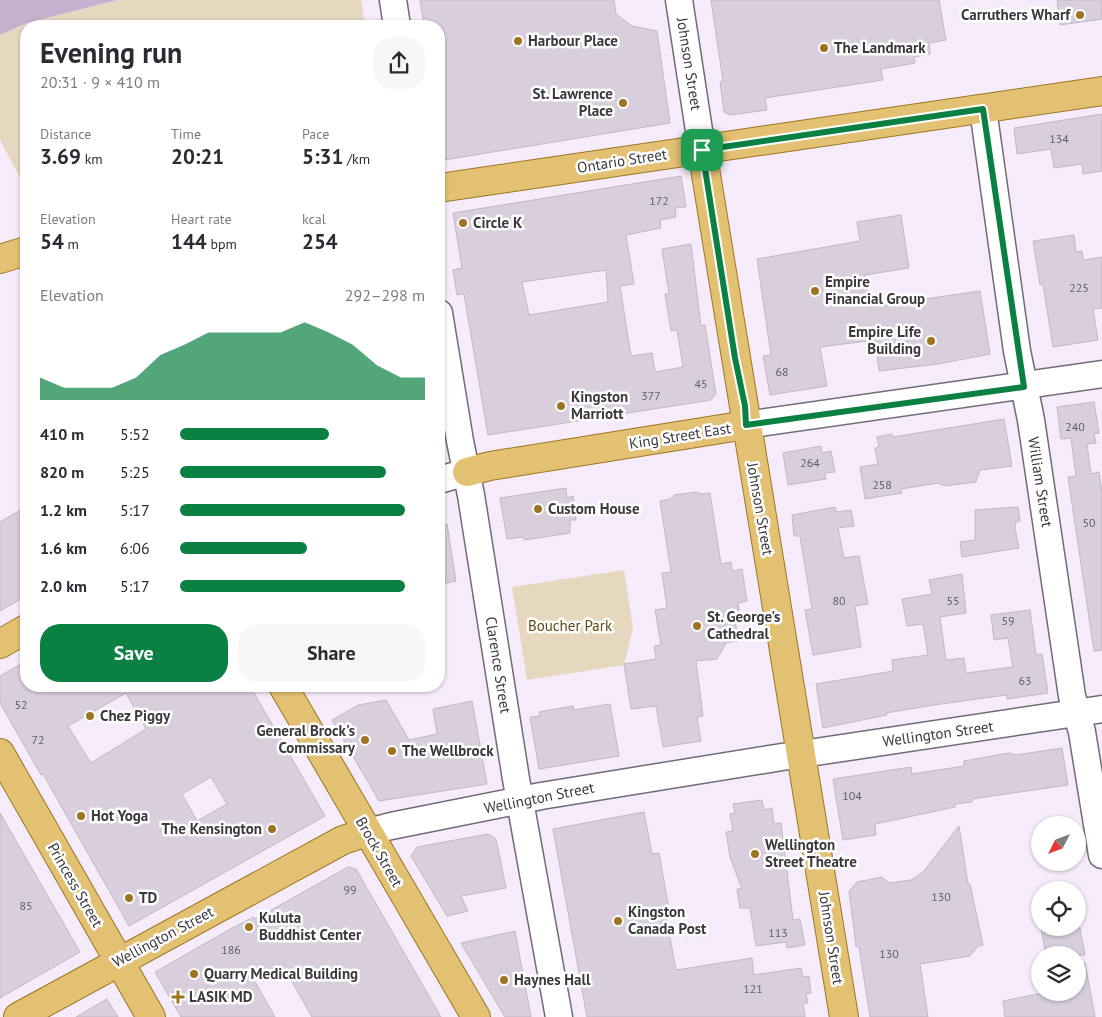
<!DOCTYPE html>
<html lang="en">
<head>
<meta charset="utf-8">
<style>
  body { margin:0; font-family:"PT Sans",sans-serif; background:#f7f7f7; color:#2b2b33; height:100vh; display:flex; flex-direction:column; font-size:19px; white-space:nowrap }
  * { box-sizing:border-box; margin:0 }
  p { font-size:16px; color:#7c7c81 }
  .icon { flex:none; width:28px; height:28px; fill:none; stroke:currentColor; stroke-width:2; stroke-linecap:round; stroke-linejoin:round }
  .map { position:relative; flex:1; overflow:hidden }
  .drawer { position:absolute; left:20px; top:20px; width:425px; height:672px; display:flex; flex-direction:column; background:#fff; border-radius:20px; box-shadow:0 1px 4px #0004 }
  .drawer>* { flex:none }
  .needle { width:32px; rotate:228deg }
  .buttons { position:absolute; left:1031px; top:816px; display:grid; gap:10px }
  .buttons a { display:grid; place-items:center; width:55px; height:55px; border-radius:50%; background:#fff; box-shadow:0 1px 4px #0004; font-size:25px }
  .pin { position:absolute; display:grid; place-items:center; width:42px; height:42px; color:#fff; margin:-21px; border-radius:10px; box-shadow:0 2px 8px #0006 }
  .round { display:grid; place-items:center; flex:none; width:52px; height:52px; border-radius:20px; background:#f7f7f7 }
  .overview { display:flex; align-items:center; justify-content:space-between; height:85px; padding:0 20px }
  h1 { font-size:28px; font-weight:700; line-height:38px }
  .figures { display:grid; grid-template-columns:repeat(3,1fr); gap:8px; height:85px; padding:5px 20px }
  .figures div { display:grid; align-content:center }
  .figures b { font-size:21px; font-weight:700 }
  .figures small { font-size:14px; font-weight:400 }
  .figures p { font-size:14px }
  .chart { height:140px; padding:10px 20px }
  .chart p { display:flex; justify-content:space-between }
  .chart svg { width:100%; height:90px; margin-top:5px; fill:#0b8043; opacity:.7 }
  .cta { display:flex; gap:10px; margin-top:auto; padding:10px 20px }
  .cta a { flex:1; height:58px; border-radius:20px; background:#0b8043; color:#fff; font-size:20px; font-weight:700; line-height:58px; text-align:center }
  .cta a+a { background:#f7f7f7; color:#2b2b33 }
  ul { padding:0 20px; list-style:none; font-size:16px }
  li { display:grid; grid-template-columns:80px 60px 1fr; align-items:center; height:38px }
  li i { height:12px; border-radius:6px; background:#0b8043 }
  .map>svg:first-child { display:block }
  .green { fill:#e6d8bf }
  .water { fill:#c5b0cd }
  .building { fill:#d8cedc; stroke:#c1b7c5; fill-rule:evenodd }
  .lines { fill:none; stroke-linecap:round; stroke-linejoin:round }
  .minor-casing { stroke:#736a77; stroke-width:29 }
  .major-casing { stroke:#9d7622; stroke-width:30 }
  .minor { stroke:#fff; stroke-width:26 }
  .major { stroke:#e3c172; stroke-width:28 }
  .route-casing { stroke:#fff; stroke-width:10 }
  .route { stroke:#0b8043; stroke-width:6 }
  .poi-dot { fill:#9e7423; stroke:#fff; stroke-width:2 }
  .labels { text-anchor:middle; stroke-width:5; stroke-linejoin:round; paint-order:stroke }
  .number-label { font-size:12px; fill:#635e65 }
  .poi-label { font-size:15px; font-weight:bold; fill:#3c383d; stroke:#fff; text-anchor:start }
  .street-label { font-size:15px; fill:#3c383d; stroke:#fff }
  .park-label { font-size:15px; fill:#634813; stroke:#fff }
</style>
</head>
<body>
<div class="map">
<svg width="1102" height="1017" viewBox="0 0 1102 1017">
  <rect width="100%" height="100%" fill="#f6ebfa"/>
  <path class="green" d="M117,0h244l4,26h-339v163l-26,-49v-105l27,-12z
    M624,570l9,58 -9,37 -97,15 -15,-93z"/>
  <path class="water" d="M0,0h117l-90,23 -27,12z"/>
  <path class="building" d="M420,0h194l2,14 16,12 25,5 13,92 -226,37 -5,-34v-100h-15z
    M711,0h228l7,40 -17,3 1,11 -16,3 1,6 -34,6 2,11 -118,18 2,12 -37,5 -6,-3 -4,-30 3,-1z
    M1057,0h45v19l-42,6z
    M1102,114v57l-19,3 -1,-10 -28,4 -3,-19 -34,5 -3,-26z
    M681,176l5,31 -11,1 1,9 -16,3 1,8 -35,7 8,49 -14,2 11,70 21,-3 3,19 28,-5 -6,-37 -6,1 -6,-37h4l-7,-45 29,-5 10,82 4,-1 11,69 -2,2 -3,4 -223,35 -24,-141 -7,1 -4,-25 9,-2 -9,-55zM606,270l2,32 -79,13 -7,-33z
    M901,215l8,53 -44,7 5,32 110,-16 10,63 -52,10 -59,7 -4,-31 -55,7 7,39 -57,9 -7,-39 8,-1 -14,-96 103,-18 -3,-19z
    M1074,235l2,17 6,-1 1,9 19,-3v51l-9,1 5,31 -45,7 -10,-63 -3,1 -7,-44z
    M1094,402l5,31 -5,1 2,9 -9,1 4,30 8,-2 3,20v158l-8,1 -26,-174 8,-1 -5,-38 -10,1 -4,-32z
    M1004,419l8,47 -32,4 -4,12 -31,4 -7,-3 -37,6 1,4 -37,6 -5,-32 18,-3 -3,-16 4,-1 -2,-10 15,-3 1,3z
    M821,446l1,7 9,-2 4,21 -10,1 1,6 -38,6 -5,-32z
    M566,488l1,10 6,-2 3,24h-6v13l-46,7v-3l-17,2 -7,-41z
    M696,492l5,2 9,-1 11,71 10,-2 1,9 10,-2 5,32 -9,2 1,7 -5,1 4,30 -12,2 -9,16 -21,2 7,55 -6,1 4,24 -38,6 -7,-41 -25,3 -7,-45 32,-5 -2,-13 7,-1 -6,-35 12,-2 -5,-35 9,-1 -11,-71 10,-2 4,-4z
    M26,507v89l-26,15v-89z
    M835,507l1,5 15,-2 3,16 -16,2 6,30 15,-2 9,48 -13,2 6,41 -48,8 -8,-45 7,-1 -12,-73h-6l-2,-21z
    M1018,507l2,14 -4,1 -1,6 4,20 -57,9 -2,-15 15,-2v-30z
    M447,524l9,57 -17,4v-60z
    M962,574l4,39 -26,4 6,43 18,-2 2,15 47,-6 -5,-29 -14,2 -3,-25 39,-5 6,45 6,-1 6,39 -41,6 -1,-4 -72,10 -48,8 1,2 -64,13 -7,-44 77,-13 -1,-11 36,-5 -5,-31 -16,2 -5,-27 30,-5 -3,-14z
    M26,661v25h224l75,130 -196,110 -86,-152 -2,1 -41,-72v-27zM126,693l20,36 -55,34 -23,-37zM211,777l16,27 -30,17 -15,-27z
    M386,700l23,40 28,-6 -4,-25 39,-8 15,83 -108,17 -47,-81 26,-15z
    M610,704l9,52 -80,13 -9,-52 10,-1 -1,-4 34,-6 1,4z
    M1062,748l6,37 -96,14v3l-17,2v3l-80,17 1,11 -33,5 -10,-61 78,-12 1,7 52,-8v-5l33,-6 13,-2 6,2z
    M762,800l2,10 8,-2 2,16 7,-1 12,97 7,-1 5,26 -18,3 -1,-6 -30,4 -6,-38h-10l-3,-19h5l-12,-32 -4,-25 7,-1 -3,-17 5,-1 -2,-9z
    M644,812l8,42 7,-1 10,56 -4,1 11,60 76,-12 2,17 47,-7 2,9 6,-1 2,17 -5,1 2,9 -5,1 2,13h-218l-34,-188z
    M0,813l80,139 -80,46z
    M959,826l9,58h2l13,61 -5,1 -8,10 -50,8 8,53h-58l-11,-70 -3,-1 -7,-55 8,-9 25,-5 7,6 22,-3 12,-8z
    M488,834l8,5 10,49 -45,8 7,15 -21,5 -36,-60 6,-9z
    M348,867l8,2 85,148h-129l-30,-53 -28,16 21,37h-94l-26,-45 77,-44 22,-11 1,2z
    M1041,928h39l5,27h-39z
    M515,931l16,86h-26l-44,-74z
    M1085,963l10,54h-90l-2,-16 45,-9h30v-28z
    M107,999l11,18h-42z"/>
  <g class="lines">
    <g class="minor-casing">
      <path id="minor" d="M393,0l4,26
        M679,0l23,150
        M983,109l34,242 14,69 41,276 10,36 20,123
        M439,313l21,128 11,54 45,284 43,238
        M746,425l356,-51
        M439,480l28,-8
        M368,832l23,-6 150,-30 241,-39 320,-48"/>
    </g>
    <g class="major-casing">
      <path id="major" d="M702,150l142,867
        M439,188l663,-97
        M0,259l26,-8
        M467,472l23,-6 256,-41
        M0,644l26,-15
        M283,686l193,331
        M0,753l151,264
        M18,1017l325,-177 25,-8"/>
    </g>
    <use href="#minor" class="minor"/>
    <use href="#major" class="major"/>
  </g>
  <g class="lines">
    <g class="route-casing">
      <path id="route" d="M983,109l41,278 -278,38 -1,-19 -10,-48 -33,-208z"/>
    </g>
    <use href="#route" class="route"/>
  </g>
  <g class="poi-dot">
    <circle cx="1080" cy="15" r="5"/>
    <circle cx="518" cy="41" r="5"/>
    <circle cx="824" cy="48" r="5"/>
    <circle cx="623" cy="103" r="5"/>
    <circle cx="463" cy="223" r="5"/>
    <circle cx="815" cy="291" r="5"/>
    <circle cx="931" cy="341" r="5"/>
    <circle cx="561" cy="406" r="5"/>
    <circle cx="538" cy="509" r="5"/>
    <circle cx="697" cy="626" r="5"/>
    <circle cx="90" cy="716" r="5"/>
    <circle cx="365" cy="740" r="5"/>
    <circle cx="392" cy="751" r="5"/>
    <circle cx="81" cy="816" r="5"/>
    <circle cx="272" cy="829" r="5"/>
    <circle cx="755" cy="854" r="5"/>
    <circle cx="129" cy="898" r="5"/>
    <circle cx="618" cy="921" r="5"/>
    <circle cx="249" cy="927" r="5"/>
    <circle cx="194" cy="974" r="5"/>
    <circle cx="504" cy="980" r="5"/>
    <path d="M175.5 989.5h5v5h5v5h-5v5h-5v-5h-5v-5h5z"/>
  </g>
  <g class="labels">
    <g class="number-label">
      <text x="1059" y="143">134</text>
      <text x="659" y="205">172</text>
      <text x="1079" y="292">225</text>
      <text x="782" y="376">68</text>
      <text x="701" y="388">45</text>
      <text x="651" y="400">377</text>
      <text x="1075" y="431">240</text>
      <text x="810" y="467">264</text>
      <text x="882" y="489">258</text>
      <text x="1089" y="527">50</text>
      <text x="839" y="605">80</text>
      <text x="953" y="605">55</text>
      <text x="1008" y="625">59</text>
      <text x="1025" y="685">63</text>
      <text x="21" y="709">52</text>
      <text x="38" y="744">72</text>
      <text x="852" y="800">104</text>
      <text x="350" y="894">99</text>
      <text x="941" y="901">130</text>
      <text x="26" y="910">85</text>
      <text x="778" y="937">113</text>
      <text x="231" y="954">186</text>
      <text x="889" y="958">130</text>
      <text x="753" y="993">121</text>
    </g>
    <g class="poi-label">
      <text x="1070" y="20" text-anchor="end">Carruthers Wharf</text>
      <text x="528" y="46">Harbour Place</text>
      <text x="834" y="53">The Landmark</text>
      <text x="613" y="99" text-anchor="end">St. Lawrence<tspan x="613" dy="17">Place</tspan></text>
      <text x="473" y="228">Circle K</text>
      <text x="825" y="287">Empire<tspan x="825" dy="17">Financial Group</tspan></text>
      <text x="921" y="337" text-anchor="end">Empire Life<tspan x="921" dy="17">Building</tspan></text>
      <text x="571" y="402">Kingston<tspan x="571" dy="17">Marriott</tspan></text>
      <text x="548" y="514">Custom House</text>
      <text x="707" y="622">St. George's<tspan x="707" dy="17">Cathedral</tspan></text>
      <text x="100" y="721">Chez Piggy</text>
      <text x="355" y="736" text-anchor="end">General Brock's<tspan x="355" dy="17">Commissary</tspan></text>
      <text x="402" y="756">The Wellbrock</text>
      <text x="91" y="821">Hot Yoga</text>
      <text x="262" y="834" text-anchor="end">The Kensington</text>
      <text x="765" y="850">Wellington<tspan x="765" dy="17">Street Theatre</tspan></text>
      <text x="139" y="903">TD</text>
      <text x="628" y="917">Kingston<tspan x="628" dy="17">Canada Post</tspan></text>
      <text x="259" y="923">Kuluta<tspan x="259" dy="17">Buddhist Center</tspan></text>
      <text x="204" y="979">Quarry Medical Building</text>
      <text x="514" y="985">Haynes Hall</text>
      <text x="189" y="1002">LASIK MD</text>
    </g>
    <g class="street-label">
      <text transform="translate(689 64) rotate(81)" y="5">Johnson Street</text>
      <text transform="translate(622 161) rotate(-9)" y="5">Ontario Street</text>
      <text transform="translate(680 436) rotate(-9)" y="5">King Street East</text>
      <text transform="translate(1040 482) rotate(81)" y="5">William Street</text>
      <text transform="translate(760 509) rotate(80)" y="5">Johnson Street</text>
      <text transform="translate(498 665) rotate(81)" y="5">Clarence Street</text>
      <text transform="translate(938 734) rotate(-8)" y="5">Wellington Street</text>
      <text transform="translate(539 798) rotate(-11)" y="5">Wellington Street</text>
      <text transform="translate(379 852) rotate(60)" y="5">Brock Street</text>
      <text transform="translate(75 885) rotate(60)" y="5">Princess Street</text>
      <text transform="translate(163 937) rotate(-28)" y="5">Wellington Street</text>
      <text transform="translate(831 938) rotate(81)" y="5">Johnson Street</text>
    </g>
    <g class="park-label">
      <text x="570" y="631">Boucher Park</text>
    </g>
  </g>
</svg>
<div class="buttons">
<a><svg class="needle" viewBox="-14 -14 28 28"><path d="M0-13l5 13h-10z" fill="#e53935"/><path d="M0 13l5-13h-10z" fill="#7c7c81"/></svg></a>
<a><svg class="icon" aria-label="locate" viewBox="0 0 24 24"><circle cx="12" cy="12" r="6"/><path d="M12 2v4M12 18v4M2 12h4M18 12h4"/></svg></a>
<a><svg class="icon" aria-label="layers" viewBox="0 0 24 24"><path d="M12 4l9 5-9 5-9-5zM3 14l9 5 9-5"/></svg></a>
</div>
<div class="pin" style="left:702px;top:150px;background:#1e9e55"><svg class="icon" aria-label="arrive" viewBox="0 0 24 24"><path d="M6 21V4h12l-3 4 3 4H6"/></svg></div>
<section class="drawer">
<div class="overview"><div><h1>Evening run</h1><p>20:31 · 9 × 410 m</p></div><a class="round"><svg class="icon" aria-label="share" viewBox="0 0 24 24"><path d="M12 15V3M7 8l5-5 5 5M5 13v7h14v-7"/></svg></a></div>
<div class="figures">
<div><p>Distance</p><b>3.69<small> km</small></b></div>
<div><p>Time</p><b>20:21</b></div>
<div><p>Pace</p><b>5:31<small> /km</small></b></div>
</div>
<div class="figures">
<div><p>Elevation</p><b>54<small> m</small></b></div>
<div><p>Heart rate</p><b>144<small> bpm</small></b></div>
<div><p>kcal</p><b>254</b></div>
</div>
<div class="chart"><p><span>Elevation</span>292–298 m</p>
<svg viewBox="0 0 160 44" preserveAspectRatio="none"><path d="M0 44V33L10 38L20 38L30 38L40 33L50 22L60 17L70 11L80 11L90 11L100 11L110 6L120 11L130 17L140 27L150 33L160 33V44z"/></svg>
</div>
<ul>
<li><b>410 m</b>5:52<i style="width:61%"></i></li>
<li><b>820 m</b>5:25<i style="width:84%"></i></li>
<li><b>1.2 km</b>5:17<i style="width:92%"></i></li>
<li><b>1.6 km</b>6:06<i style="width:52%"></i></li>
<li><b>2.0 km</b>5:17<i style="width:92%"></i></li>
</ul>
<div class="cta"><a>Save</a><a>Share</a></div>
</section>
</div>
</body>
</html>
